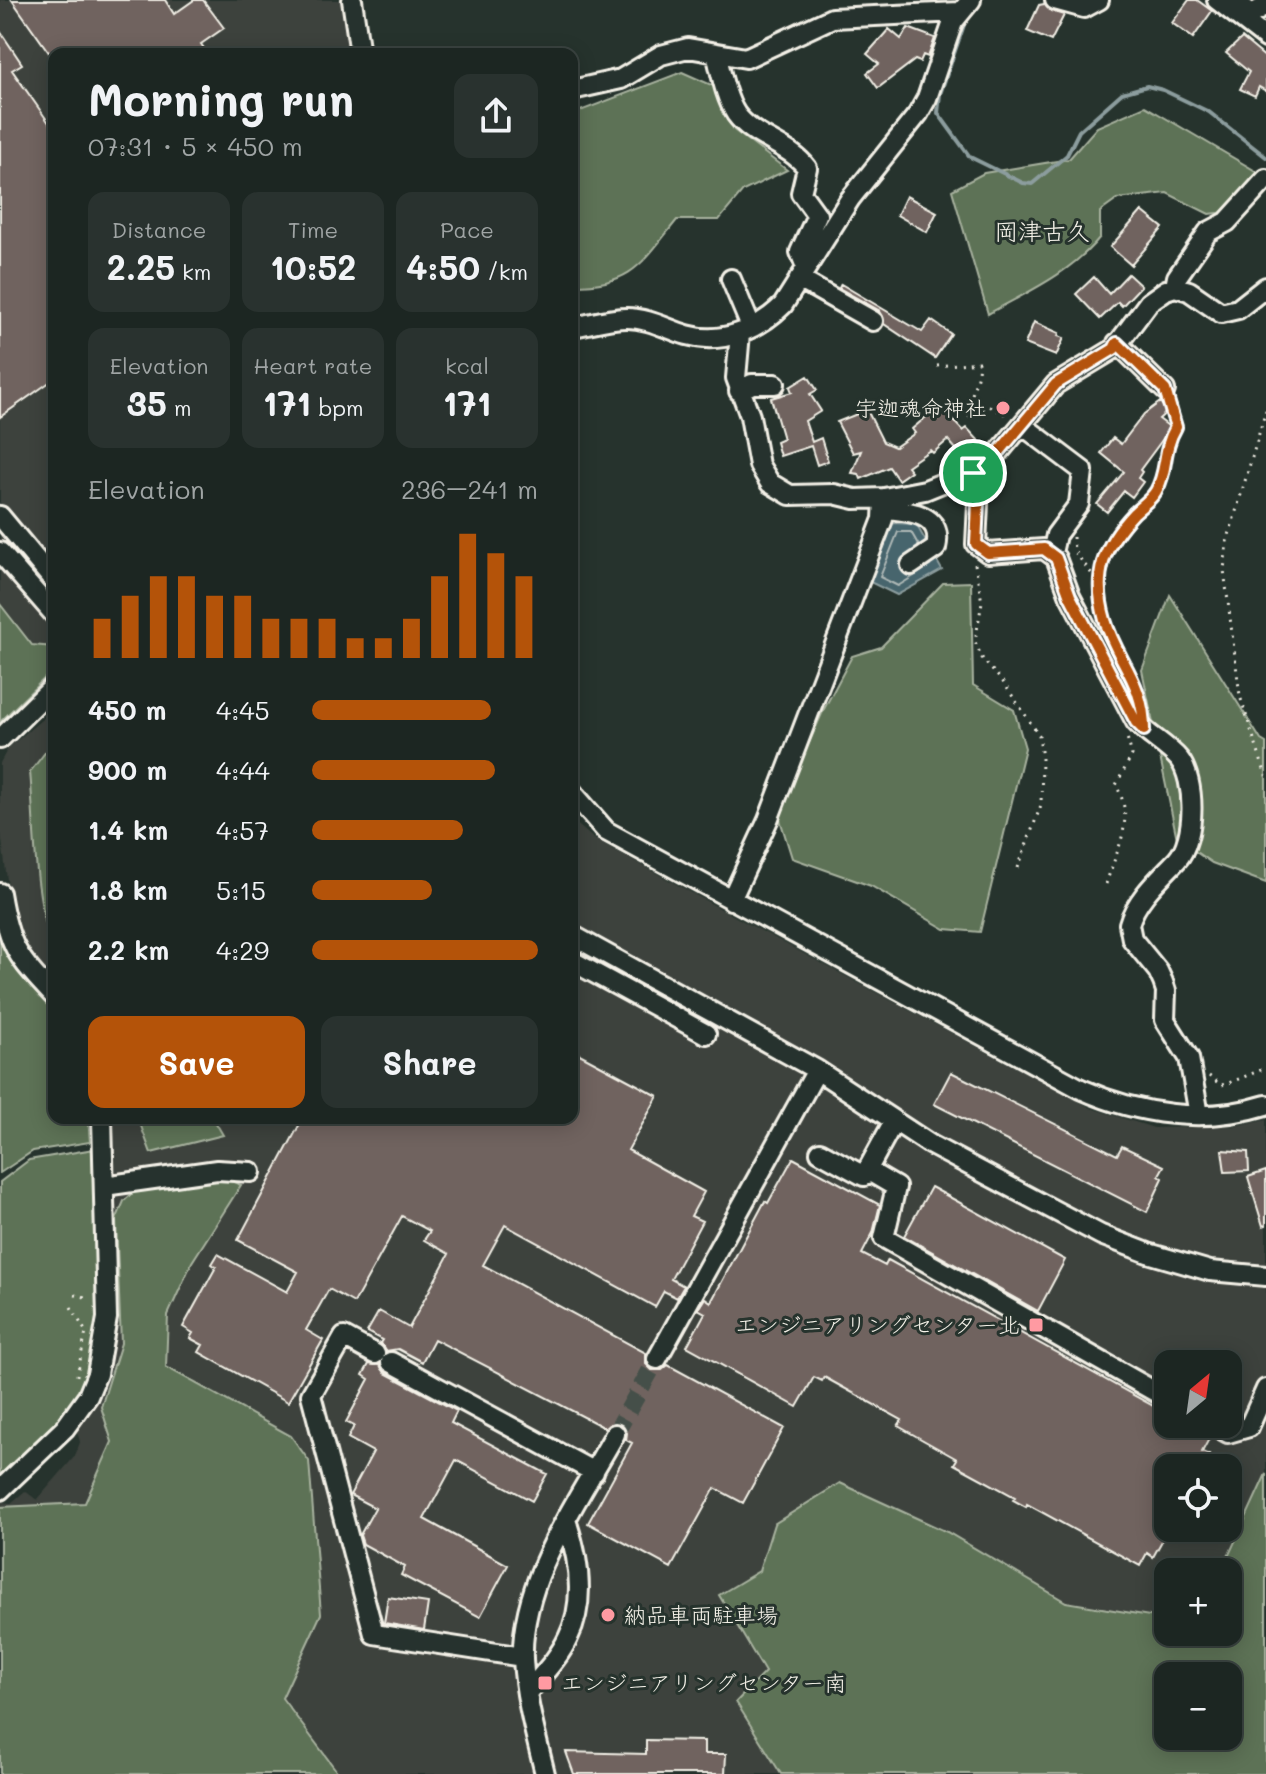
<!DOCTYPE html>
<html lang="en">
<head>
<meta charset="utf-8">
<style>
  body { margin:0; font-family:Mali,"Klee One",sans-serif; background:#29322f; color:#f1f3f6; height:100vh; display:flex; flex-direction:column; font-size:30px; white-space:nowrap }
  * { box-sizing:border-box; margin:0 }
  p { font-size:26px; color:#a0a5a5 }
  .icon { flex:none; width:44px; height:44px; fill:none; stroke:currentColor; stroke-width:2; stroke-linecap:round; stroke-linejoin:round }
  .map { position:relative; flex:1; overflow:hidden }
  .details { position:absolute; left:48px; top:48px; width:530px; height:1076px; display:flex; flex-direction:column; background:#1c2622; border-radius:16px; box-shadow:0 4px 20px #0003,0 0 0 2px #3a4340 }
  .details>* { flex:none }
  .needle { width:52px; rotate:29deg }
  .tools { position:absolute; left:1154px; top:1350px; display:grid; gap:16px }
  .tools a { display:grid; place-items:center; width:88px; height:88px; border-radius:16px; background:#1c2622; box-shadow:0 4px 20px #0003,0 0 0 2px #3a4340; font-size:40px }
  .pin { position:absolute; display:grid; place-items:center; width:68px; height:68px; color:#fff; margin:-34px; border:4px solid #fff; border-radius:50%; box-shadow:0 2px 8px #0007 }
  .round { display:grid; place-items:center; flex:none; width:84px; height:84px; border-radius:16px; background:#29322f }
  .overview { display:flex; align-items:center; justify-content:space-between; height:136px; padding:0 40px }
  h1 { font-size:44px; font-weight:700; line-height:60px }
  .stats { display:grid; grid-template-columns:repeat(3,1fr); gap:12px; height:136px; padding:8px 40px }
  .stats div { display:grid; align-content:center; border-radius:16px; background:#29322f; text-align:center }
  .stats b { font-size:34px; font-weight:700 }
  .stats small { font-size:22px; font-weight:400 }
  .stats p { font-size:22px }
  .chart { height:224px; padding:16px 40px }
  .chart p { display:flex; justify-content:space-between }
  .chart svg { width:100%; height:144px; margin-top:8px; stroke:#b45309; stroke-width:6 }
  .action { display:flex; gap:16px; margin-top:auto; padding:16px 40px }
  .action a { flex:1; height:92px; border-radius:16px; background:#b45309; color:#fff; font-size:32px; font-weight:700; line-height:92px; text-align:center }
  .action a+a { background:#29322f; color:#f1f3f6 }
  ul { padding:0 40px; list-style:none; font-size:26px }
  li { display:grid; grid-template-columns:128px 96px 1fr; align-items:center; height:60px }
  li i { height:20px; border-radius:10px; background:#b45309 }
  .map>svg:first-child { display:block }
  .built { fill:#3c423c; fill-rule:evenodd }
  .green { fill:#5d7256; stroke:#a8b29f; stroke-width:2; fill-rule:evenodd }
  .water { fill:#47656d; stroke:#8c9d9e; stroke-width:2 }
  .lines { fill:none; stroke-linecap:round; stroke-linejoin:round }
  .shore { stroke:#afb9b7; stroke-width:2 }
  .stream { stroke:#8c9d9e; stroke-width:4 }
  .building { fill:#70645f; stroke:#f4f1e8; stroke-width:2 }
  .minor-tunnel { stroke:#455049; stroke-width:18; stroke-dasharray:18 9; stroke-linecap:butt }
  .minor-casing { stroke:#f4f1e8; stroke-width:24 }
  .path { stroke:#f4f1e8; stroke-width:3; stroke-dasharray:2 6; stroke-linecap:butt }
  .minor { stroke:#26332d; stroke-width:18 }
  .route-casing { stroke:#fff; stroke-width:16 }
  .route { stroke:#b45309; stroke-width:10 }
  .poi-dot { fill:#ff9aa2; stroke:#26332d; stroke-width:3 }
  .labels { text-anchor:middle; stroke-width:6; stroke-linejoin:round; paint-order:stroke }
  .poi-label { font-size:22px; fill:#f4f1e8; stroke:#26332d; text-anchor:end }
  .neighbourhood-label { font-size:24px; fill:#f4f1e8; stroke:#26332d }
</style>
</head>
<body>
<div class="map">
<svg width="1266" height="1774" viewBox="0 0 1266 1774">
  <rect width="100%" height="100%" fill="#26332d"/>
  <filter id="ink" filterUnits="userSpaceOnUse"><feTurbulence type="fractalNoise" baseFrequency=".0125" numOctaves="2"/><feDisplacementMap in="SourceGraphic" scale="16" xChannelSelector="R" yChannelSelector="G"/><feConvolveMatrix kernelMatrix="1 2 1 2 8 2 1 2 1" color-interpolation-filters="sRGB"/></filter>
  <g filter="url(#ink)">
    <path class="built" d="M0,0h342l8,54h-296v593l-22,-2 -32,-41z
      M54,709v273l-22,-20 -19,-35 -13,-102v-62l8,-15z
      M572,820l21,18 128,71 370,199 63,20 80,-2 32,-7v655h-1166l-100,-272 11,1 14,-12 12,9 38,-44 5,-14 -4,-14 14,-24 19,-48 6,-56 -7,-182h464zM1168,1364h60v60h-60zM1168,1468h60v60h-60zM1168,1572h60v60h-60zM1168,1676h60v60h-60z"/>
    <path class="green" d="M682,72l34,15 18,43 53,40 -44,21 -24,29h-42c-35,43 -45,66 -105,65v-166l8,-8z
      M1145,106l119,70 -36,36 -19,2 -42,-21 -49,6 -18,13v25c-29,36 -72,55 -112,77l-36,-124 32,-17 85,-14 28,-32z
      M971,582l2,103 41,25 11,38 -45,184 -35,-3 -74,-43 -79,-28 -14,-45 46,-104 28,-53 29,-9 62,-64z
      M1170,595l91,145 5,3v140l-54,-20 -35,-24 -35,-169z
      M0,604l32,41 22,2v22l-54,53z
      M54,741v205c-21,-43 -19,-124 -24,-174z
      M0,942l17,29 37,39v108h34l2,24 -57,9 -33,22z
      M138,1118h75l10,17 -72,18z
      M94,1149c4,90 24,194 -32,273 -16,22 -42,40 -62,59v-299l29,-22z
      M221,1177l20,8 -49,77 -24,53 -2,52 125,69 18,25 12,153 -39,84 57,76h-339v-267l85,-4 27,-61 -11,-35 20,-64 -5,-123 8,-19 10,-9 22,-7z
      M1266,1474v300h-485l-45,-72 29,-30 -46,-77 40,-24 15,-47 66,-41 107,49 119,70 102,17v13h60v-60h-7zM1168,1676h60v60h-60z"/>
    <path class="water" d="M892,523l24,1 26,46 -45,25 -29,-14z"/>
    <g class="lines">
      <path class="shore" d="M919,546l-8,-14h-13l-18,45 18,9 32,-20"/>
      <path class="stream" d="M965,22l-25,72 -2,19 32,44 53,26 9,1 35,-29 12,-24 43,-38 25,-7 16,4 46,22 57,45"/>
    </g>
    <path class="building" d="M12,0h153l9,14 20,-14h9l21,28 -23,16 7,10h-158z
      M1189,0h8l15,11 -19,27 -21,-15z
      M1044,4l7,7 13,4 -13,26 -24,-10 12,-26z
      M908,28l27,10 -7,19 -5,-2 -3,7 -5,-2 -37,28 -11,-15 12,-9 -12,-10 22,-25 12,10z
      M0,31l22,33 -10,6 42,60v249l-54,38z
      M1242,38l24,20v33l-7,-4 -4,9 -15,-7 9,-17 -23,-19z
      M906,196l31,16 -10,20 -30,-17z
      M1142,211l21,17 -32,37 -21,-18z
      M1128,274l13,12 -19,20 -4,-4 -18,17 -24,-25 18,-17 15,17z
      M841,284l81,48 9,-12 20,14 -16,24 -51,-34 -4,-13 -41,-23z
      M1034,322l25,11 -1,3 6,2 -8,18 -31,-12z
      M808,376l9,14 -7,4 11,17 -16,10 7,21 9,-4 7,23 -11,4 -6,-19 -31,10 -4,-14 7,-3 -12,-41 21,-6 -2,-5z
      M1160,402l8,9 -9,8 12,9 -31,42 2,2 -4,6 5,4 -11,15 -8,-6 -17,21 -10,-8 27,-32 -23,-19 12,-15 8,6 23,-30z
      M939,406l24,25 4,-3 12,13 -17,15 -14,-16 -15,13 -3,-3 -23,16 4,5 -13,9 -9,-13 -28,12 -2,-5 -7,-1 9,-22 -8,2 -16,-31 30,-12 16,32 12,5 20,-14 -3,-4z
      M572,1050l86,46 -30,54 76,42 -13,24 11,5 -31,58 13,7 -7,12 -13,-7 -9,16 -150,-82 -22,40 163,88v11l6,6h10l6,-5 116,63 -41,75 -28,-15 -44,80 -83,-45 44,-80 -6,-3 1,-7 -5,-9 -8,-2 -9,6 -171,-89 -12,23 -24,-13 -12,2 -6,-8 2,-3 -15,-8 12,-21 30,17 40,-74 -25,-14 6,-9 -28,-15 -48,87 -25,-14 -23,41 17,10 -35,62 -89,-50 4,-7 -13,-7 3,-5 -10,-6 33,-60 -4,-3 6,-10 69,38 11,-20 -60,-32 65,-122h269z
      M951,1072l166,83 5,-9 42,20 -5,9 4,3 -16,34 -213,-108z
      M1222,1150l26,2 1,19 -24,1z
      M793,1158l87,47 -7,28 -11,21 23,12 3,-6 280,154v10h19l23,13 -8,15 7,3 -7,13h-34v62l-15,27 -6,-4 -7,13 -113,-62 -1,3 -13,-7 2,-3 -61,-33 3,-5 -59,-33 4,-6 -78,-43 -2,4 -8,-4 -17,30 -110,-61 18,-33 -7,-4 7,-11 6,4 54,-101 3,2z
      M1266,1171v54l-3,1 -15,-49z
      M931,1187l134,73 -27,51 -134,-75z
      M369,1364l11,1 5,8 72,38 -6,12 96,51 -15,27 -76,-41 -32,59 84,46 -28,52 -79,-42 4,-8 -42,-23 -3,-9 15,-27 -25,-13 23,-43 -25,-14 6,-12 -8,-4 23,-43 -6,-4z
      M388,1597l40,6 -4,27 -40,-7z
      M646,1740l58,1v13h22l-1,20h-151l-8,-22 80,2z"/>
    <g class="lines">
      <path class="minor-tunnel" d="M615,1434l42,-75"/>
      <g class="minor-casing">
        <path id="minor" d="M352,0l8,54
          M1055,0l29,8 15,-8
          M1217,0l49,38
          M1233,0l19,14 14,-8
          M716,53c5,19 9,44 20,61 17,24 53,30 71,54l-6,25 16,22 -17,37 6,15
          M572,90l49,-11 40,-24 27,-7 58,10 86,-40 127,-6
          M731,279l20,48
          M799,279l74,42
          M1175,287l2,-10 31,-45 19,-10 39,-43
          M572,327c18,-3 37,-9 55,-9 21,0 40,11 60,17 35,10 71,-5 96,-30l67,-106 68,-85 9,-16 26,-76 18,-22
          M740,333l-4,45 14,38 9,49 11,18 20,12 44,-1 21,5 29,-1 41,-8 64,-26 67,-80 58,-35 35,-47 17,-12 9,-3 14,4 32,22 17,-4 28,-22
          M1117,343l48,47
          M739,391l13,-7h23
          M1022,425l61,46 -4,33 -23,31 -4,18
          M973,473l5,31 -2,40 12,9 56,-4 12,9 14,38 66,126c13,14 31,23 43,37 17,21 17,80 -2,101 -17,18 -41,39 -48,64l3,15 26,32 5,11 3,9 -1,29 24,38 10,57
          M886,509c24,2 58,5 50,39l-25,17
          M0,516l54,65
          M0,552l54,62
          M0,739l54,-53
          M572,792l34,39 475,258c58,26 124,35 185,16
          M0,893c9,54 17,64 54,103
          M731,900l37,-80 115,-301 1,-21
          M572,935l245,135 114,75 170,90 47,18 62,18 56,5
          M572,961l134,73
          M820,1152l44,24 30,-55
          M867,1170l29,17 -12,51 284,161
          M104,1186l113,-16 34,2
          M375,1354l-31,-17 -33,58 63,239 149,23
          M657,1359l160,-289
          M391,1362l203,110
          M1212,1424l16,9 21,-6 17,-38
          M0,1490l65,-62 23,-32 9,-22 10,-56 -5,-200
          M527,1693c14,-17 32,-35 41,-55 18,-36 11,-79 -1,-115
          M545,1774c-9,-38 -20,-76 -22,-115 -3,-79 55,-158 92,-225"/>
      </g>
      <path class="path" d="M937,366l41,-4c3,18 -12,33 -5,51
        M1266,410l-39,132 -3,28 16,126 26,80
        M968,417l20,-11 21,10
        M1073,537l1,14 25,32
        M975,564l7,38 -7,40 8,18 20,22 36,53 3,24 -1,46 -23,63
        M1138,687c-17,-34 -52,-89 -36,-128 10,-26 41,-46 54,-68 12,-21 6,-40 20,-64l-7,-23
        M1106,884c11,-36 30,-63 10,-99l16,-30 -6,-21
        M1209,1076l12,9 5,-1 40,-16
        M75,1295l15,3
        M71,1307l15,25 -10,48"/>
      <use href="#minor" class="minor"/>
    </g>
  </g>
  <g class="lines" filter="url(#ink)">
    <g class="route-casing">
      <path id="route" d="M1117,343l48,47 11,37c-14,24 -8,44 -20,64 -5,9 -15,15 -22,22 -31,33 -42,62 -29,107 12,41 39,62 39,110l-8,-8 -66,-126 -14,-38 -12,-9 -56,4 -12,-9 2,-40 -5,-31 16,-9 67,-80 58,-35z"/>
    </g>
    <use href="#route" class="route"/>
  </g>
  <g class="poi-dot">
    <circle cx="1003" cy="408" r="8"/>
    <rect x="1028" y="1317" width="16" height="16" rx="4"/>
    <circle cx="608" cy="1615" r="8"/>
    <rect x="537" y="1675" width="16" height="16" rx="4"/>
  </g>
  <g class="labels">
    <g class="poi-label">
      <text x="987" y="416">宇迦魂命神社</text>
      <text x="1020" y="1333">エンジニアリングセンター北</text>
      <text x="624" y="1623" text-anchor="start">納品車両駐車場</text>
      <text x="561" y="1691" text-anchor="start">エンジニアリングセンター南</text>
    </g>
    <g class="neighbourhood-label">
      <text x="1042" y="240">岡津古久</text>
    </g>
  </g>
</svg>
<div class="tools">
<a><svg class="needle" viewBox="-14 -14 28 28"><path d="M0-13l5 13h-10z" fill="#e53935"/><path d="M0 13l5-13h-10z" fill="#a0a5a5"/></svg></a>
<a><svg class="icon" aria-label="locate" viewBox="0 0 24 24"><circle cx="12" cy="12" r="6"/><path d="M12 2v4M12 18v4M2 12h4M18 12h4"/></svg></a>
<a>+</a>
<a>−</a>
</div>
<div class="pin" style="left:973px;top:473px;background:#1e9e55"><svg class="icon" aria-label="arrive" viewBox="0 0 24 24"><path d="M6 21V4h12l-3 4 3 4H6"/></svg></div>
<section class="details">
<div class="overview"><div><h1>Morning run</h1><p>07:31 · 5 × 450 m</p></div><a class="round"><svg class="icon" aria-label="share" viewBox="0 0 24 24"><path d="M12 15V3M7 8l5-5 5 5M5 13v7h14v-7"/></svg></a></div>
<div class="stats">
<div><p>Distance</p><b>2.25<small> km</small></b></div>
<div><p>Time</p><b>10:52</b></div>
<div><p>Pace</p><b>4:50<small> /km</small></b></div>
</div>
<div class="stats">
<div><p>Elevation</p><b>35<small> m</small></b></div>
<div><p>Heart rate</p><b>171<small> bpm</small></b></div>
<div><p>kcal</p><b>171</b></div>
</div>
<div class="chart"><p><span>Elevation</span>236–241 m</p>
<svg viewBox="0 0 160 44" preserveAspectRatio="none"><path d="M5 44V32M15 44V25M25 44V19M35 44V19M45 44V25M55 44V25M65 44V32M75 44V32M85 44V32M95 44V38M105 44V38M115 44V32M125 44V19M135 44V6M145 44V12M155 44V19"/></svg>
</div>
<ul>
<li><b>450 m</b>4:45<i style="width:79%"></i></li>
<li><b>900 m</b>4:44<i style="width:81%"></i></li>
<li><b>1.4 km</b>4:57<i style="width:67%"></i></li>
<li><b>1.8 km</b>5:15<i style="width:53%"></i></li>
<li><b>2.2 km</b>4:29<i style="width:100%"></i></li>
</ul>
<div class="action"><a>Save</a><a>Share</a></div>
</section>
</div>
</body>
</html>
